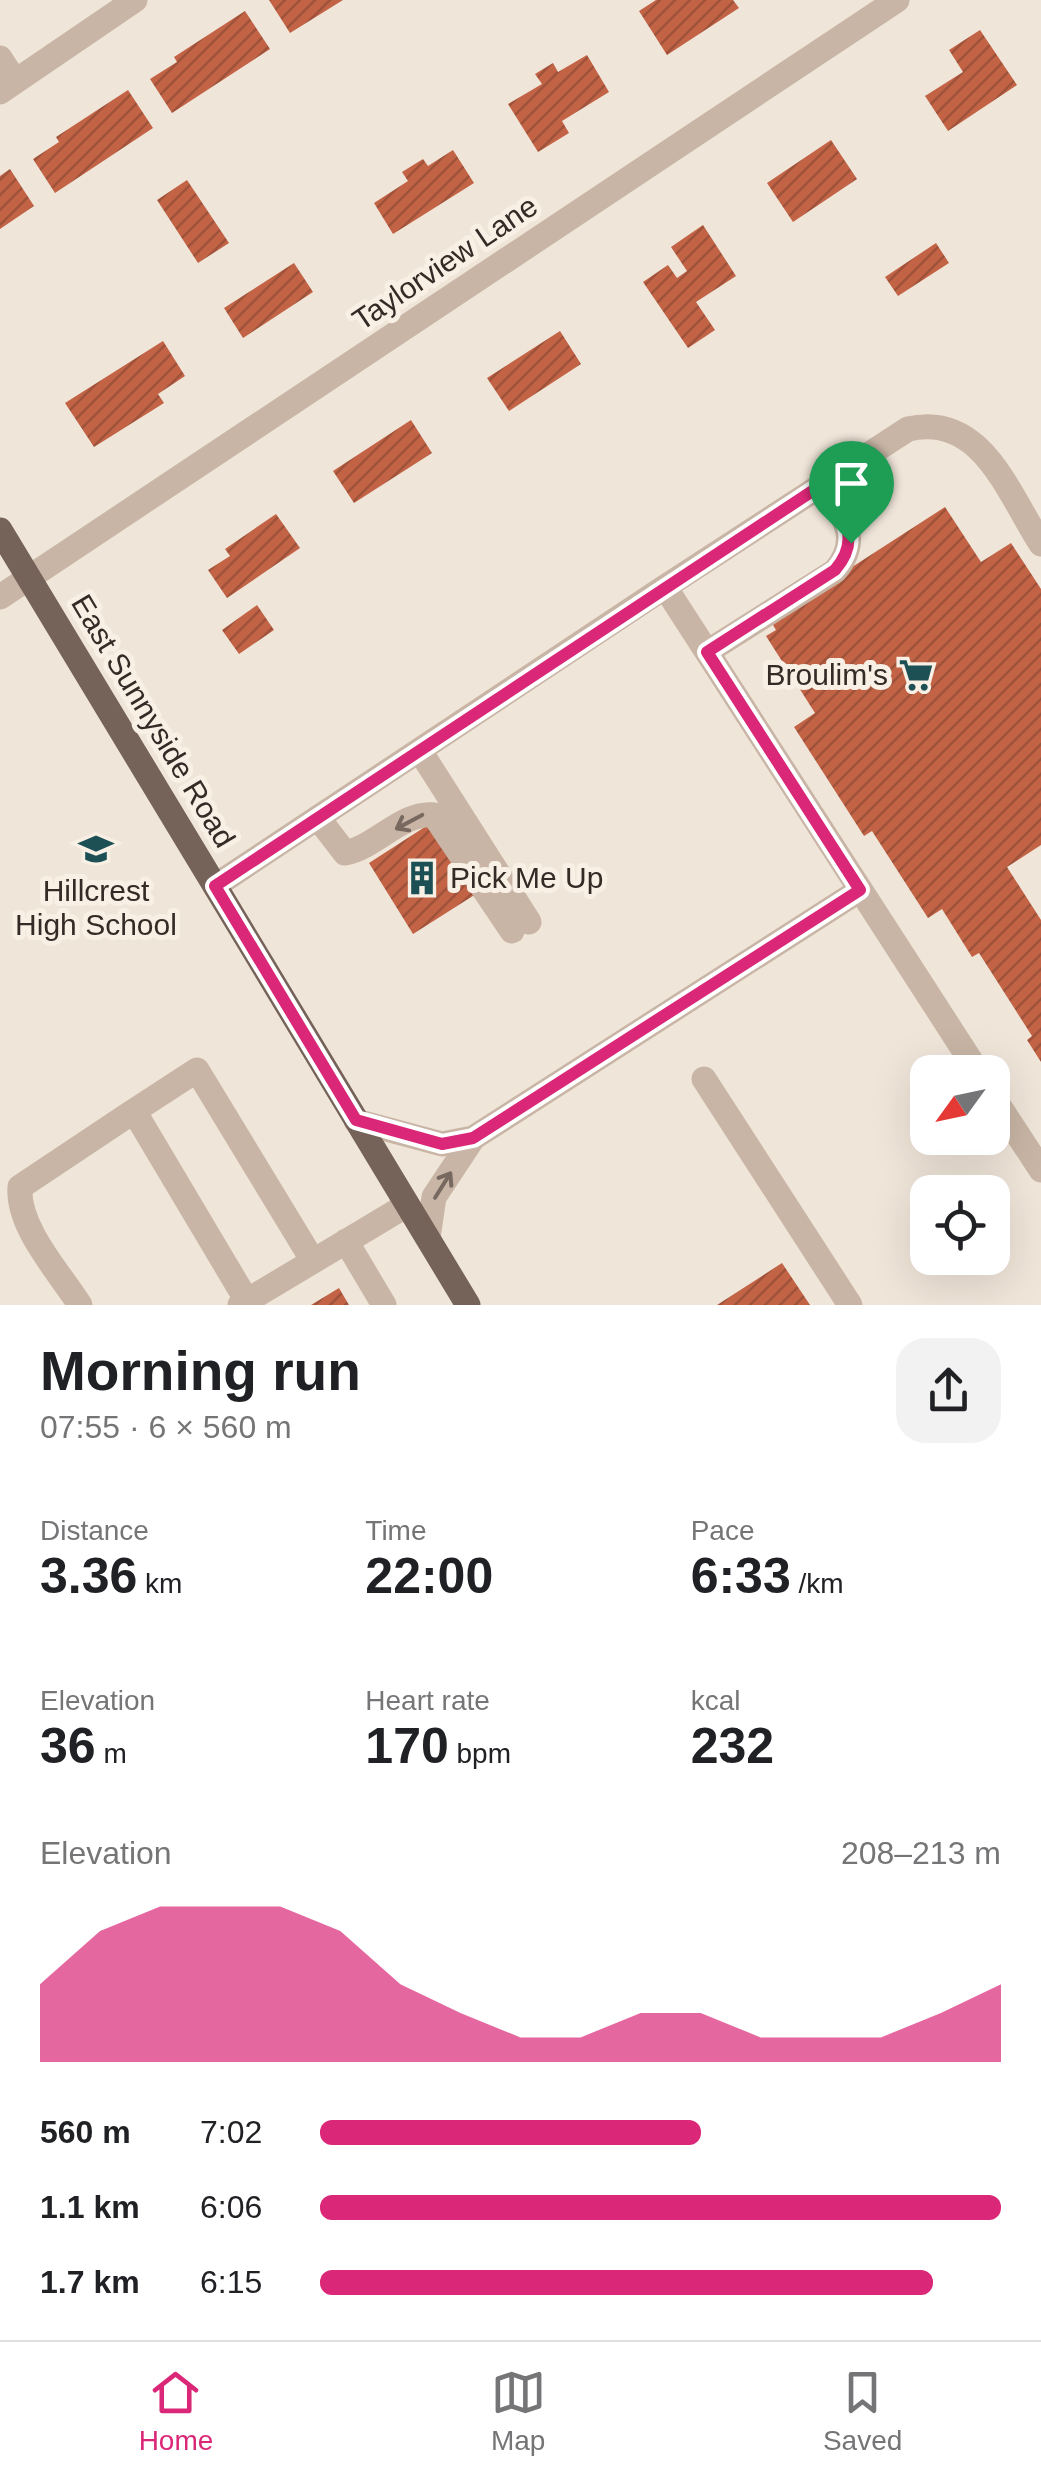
<!DOCTYPE html>
<html lang="en">
<head>
<meta charset="utf-8">
<style>
  body { margin:0; font-family:Helvetica,sans-serif; background:#f2f2f2; color:#202124; height:100vh; display:flex; flex-direction:column; font-size:38px; white-space:nowrap }
  * { box-sizing:border-box; margin:0 }
  p { font-size:32px; color:#757577 }
  .icon { flex:none; width:55px; height:55px; fill:none; stroke:currentColor; stroke-width:2; stroke-linecap:round; stroke-linejoin:round }
  .map { position:relative; height:1305px; overflow:hidden }
  .sheet { display:flex; flex-direction:column; background:#fff; flex:1 }
  .sheet>* { flex:none }
  .needle { width:65px; rotate:237deg }
  .controls { position:absolute; left:910px; top:1055px; display:grid; gap:20px }
  .controls a { display:grid; place-items:center; width:100px; height:100px; border-radius:20px; background:#fff; box-shadow:0 10px 40px #0002; font-size:50px }
  .pin { position:absolute; display:grid; place-items:center; width:85px; height:85px; color:#fff; margin:-102px -42px; border-radius:50% 50% 50% 0; rotate:-45deg; box-shadow:0 0 10px #0007 }
  .pin .icon { rotate:45deg }
  .round { display:grid; place-items:center; flex:none; width:105px; height:105px; border-radius:30px; background:#f2f2f2 }
  .overview { display:flex; align-items:center; justify-content:space-between; height:170px; padding:0 40px }
  h1 { font-size:55px; font-weight:800; line-height:75px }
  .figures { display:grid; grid-template-columns:repeat(3,1fr); gap:15px; height:170px; padding:10px 40px }
  .figures div { display:grid; align-content:center }
  .figures b { font-size:50px; font-weight:800 }
  .figures small { font-size:28px; font-weight:400 }
  .figures p { font-size:28px }
  .chart { height:280px; padding:20px 40px }
  .chart p { display:flex; justify-content:space-between }
  .chart svg { width:100%; height:180px; margin-top:10px; fill:#db2777; opacity:.7 }
  ul { padding:0 40px; list-style:none; font-size:32px }
  li { display:grid; grid-template-columns:160px 120px 1fr; align-items:center; height:75px }
  li i { height:25px; border-radius:12px; background:#db2777 }
  .tab-bar { display:flex; justify-content:space-around; align-items:center; height:140px; border-top:2px solid #e0e0e0; background:#fff; font-size:28px; color:#757577 }
  .tab-bar a { display:grid; justify-items:center; gap:5px }
  .tab-bar .on { color:#db2777 }
  .map>svg:first-child { display:block }
  .building { fill:url(#building-hatch) }
  .lines { fill:none; stroke-linecap:round; stroke-linejoin:round }
  .minor { stroke:#c8b5a5; stroke-width:25 }
  .major { stroke:#756258; stroke-width:25 }
  .oneway { stroke:#77695f }
  .route-casing { stroke:#fff; stroke-width:20 }
  .route { stroke:#db2777; stroke-width:12 }
  .labels { text-anchor:middle; stroke-width:10; stroke-linejoin:round; paint-order:stroke }
  .street-label { font-size:30px; fill:#342b26; stroke:#f8efe5 }
  .poi-label { font-size:30px; fill:#342b26; stroke:#f8efe5; text-anchor:end }
</style>
</head>
<body>
<div class="map">
<svg width="1041" height="1305" viewBox="0 0 1041 1305">
  <defs>
    <pattern id="building-hatch" width="6" height="6" patternUnits="userSpaceOnUse" patternTransform="scale(2.5)"><rect width="6" height="6" fill="#c26345"/><path d="M-1 1l2-2M0 6l6-6M5 7l2-2" fill="none" stroke="#9e5239"/></pattern>
  </defs>
  <rect width="100%" height="100%" fill="#f0e5d9"/>
  <path class="building" d="M269,0h74l-53,33z
    M656,0h77l6,8 -72,47 -28,-44z
    M245,11l25,38 -98,64 -22,-34 27,-17 -3,-5z
    M980,30l37,55 -69,46 -23,-35 38,-24 -14,-22z
    M587,55l22,37 -47,29 7,12 -31,19 -30,-48 34,-20 -7,-10 18,-11 5,9z
    M128,90l25,38 -98,65 -22,-34 26,-17 -3,-5z
    M831,140l26,39 -64,43 -26,-39z
    M453,150l21,33 -81,51 -19,-31 34,-22 -6,-9 21,-13 5,7z
    M10,169l24,37 -34,23v-53z
    M187,180l42,63 -31,20 -41,-63z
    M703,225l33,51 -40,26 19,28 -27,18 -45,-66 25,-17 9,13 10,-7 -16,-24z
    M936,243l13,20 -51,33 -13,-19z
    M294,263l19,29 -70,46 -19,-30z
    M560,331l21,33 -72,47 -22,-33z
    M163,341l22,35 -27,18 6,9 -70,44 -29,-44z
    M411,420l21,33 -78,50 -21,-32z
    M945,507l36,55 30,-19 30,46v256l-34,22 34,53v142l-14,-22 5,-4 -53,-83 -7,4 -30,-48 -14,9 -56,-87 -8,5 -70,-109 21,-14 -49,-77 10,-6 -6,-10z
    M276,514l24,34 -73,50 -19,-28 22,-14 -5,-7z
    M257,605l17,25 -35,24 -17,-24z
    M431,823l45,71 -63,40 -44,-71z
    M782,1263l28,42h-93z
    M339,1288l10,17h-38z"/>
  <g class="lines">
    <path class="minor" d="M0,58l15,23
      M0,92l135,-92
      M665,587l243,-158c73,-17 99,62 133,115
      M0,597l897,-597
      M707,652l128,-81c28,-33 7,-56 -12,-87
      M420,751l109,171
      M318,818l27,35c31,-6 58,-42 89,-38l78,116
      M215,886l450,-299 313,485
      M704,1079l146,226
      M992,1095l49,75
      M356,1121l86,23 31,-6 387,-248
      M428,1238l6,-41 39,-59
      M346,1241l38,64
      M247,1301l-113,-190 63,-41 116,191
      M80,1305c-21,-33 -63,-78 -60,-118l114,-76
      M240,1305l167,-100"/>
    <path class="major" d="M0,530l468,775"/>
  </g>
  <defs><path id="oneway-shaft" d="M-6 0H5M1.5-3L5.5 0L1.5 3" fill="none" stroke-width="1.6" stroke-linecap="round" stroke-linejoin="round" transform="scale(2.5)"/></defs>
  <g class="oneway">
    <use href="#oneway-shaft" transform="translate(409 822) rotate(152)"/>
    <use href="#oneway-shaft" transform="translate(443 1185) rotate(-58)"/>
  </g>
  <g class="lines">
    <g class="route-casing">
      <path id="route" d="M823,484c19,31 40,54 12,86l-128,82 153,238 -387,248 -31,6 -86,-24 -141,-234z"/>
    </g>
    <use href="#route" class="route"/>
  </g>
  <defs>
    <g id="supermarket-bare" transform="scale(2.7)"><path d="M-6-5.5h2.5l.6 2H6L4.5 2H-2.5L-4.4-4H-6ZM-1.5 3.2a1.3 1.3 0 1 0 .1 0ZM3 3.2a1.3 1.3 0 1 0 .1 0Z" fill="#1d5054" stroke="#f8efe5" stroke-width="2.5" paint-order="stroke"/></g>
    <g id="school-bare" transform="scale(2.7)"><path d="M0-5L7-2L0 1L-7-2ZM-4 1L0 2.5L4 1V4Q0 6-4 4Z" fill="#1d5054" stroke="#f8efe5" stroke-width="2.5" paint-order="stroke"/></g>
    <g id="building-bare" transform="scale(2.7)"><path d="M-4-6H4V6H1V3H-1V6H-4ZM-2.5-4.3h1.7v1.8h-1.7ZM.8-4.3h1.7v1.8H.8ZM-2.5-1h1.7V.8h-1.7ZM.8-1h1.7V.8H.8Z" fill="#1d5054" stroke="#f8efe5" stroke-width="2.5" paint-order="stroke"/></g>
  </defs>
  <g fill-rule="evenodd">
    <use href="#supermarket-bare" x="916" y="675"/>
    <use href="#school-bare" x="96" y="849"/>
    <use href="#building-bare" x="422" y="878"/>
  </g>
  <g class="labels">
    <g class="street-label">
      <text transform="translate(445 263) rotate(-34)" y="10">Taylorview Lane</text>
      <text transform="translate(153 721) rotate(59)" y="10">East Sunnyside Road</text>
    </g>
    <g class="poi-label">
      <text x="888" y="685">Broulim's</text>
      <text x="450" y="888" text-anchor="start">Pick Me Up</text>
      <text x="96" y="901" text-anchor="middle">Hillcrest<tspan x="96" dy="34">High School</tspan></text>
    </g>
  </g>
</svg>
<div class="controls">
<a><svg class="needle" viewBox="-14 -14 28 28"><path d="M0-13l5 13h-10z" fill="#e53935"/><path d="M0 13l5-13h-10z" fill="#757577"/></svg></a>
<a><svg class="icon" aria-label="locate" viewBox="0 0 24 24"><circle cx="12" cy="12" r="6"/><path d="M12 2v4M12 18v4M2 12h4M18 12h4"/></svg></a>
</div>
<div class="pin" style="left:851px;top:543px;background:#1e9e55"><svg class="icon" aria-label="arrive" viewBox="0 0 24 24"><path d="M6 21V4h12l-3 4 3 4H6"/></svg></div>
</div>
<section class="sheet">
<div class="overview"><div><h1>Morning run</h1><p>07:55 · 6 × 560 m</p></div><a class="round"><svg class="icon" aria-label="share" viewBox="0 0 24 24"><path d="M12 15V3M7 8l5-5 5 5M5 13v7h14v-7"/></svg></a></div>
<div class="figures">
<div><p>Distance</p><b>3.36<small> km</small></b></div>
<div><p>Time</p><b>22:00</b></div>
<div><p>Pace</p><b>6:33<small> /km</small></b></div>
</div>
<div class="figures">
<div><p>Elevation</p><b>36<small> m</small></b></div>
<div><p>Heart rate</p><b>170<small> bpm</small></b></div>
<div><p>kcal</p><b>232</b></div>
</div>
<div class="chart"><p><span>Elevation</span>208–213 m</p>
<svg viewBox="0 0 160 44" preserveAspectRatio="none"><path d="M0 44V25L10 12L20 6L30 6L40 6L50 12L60 25L70 32L80 38L90 38L100 32L110 32L120 38L130 38L140 38L150 32L160 25V44z"/></svg>
</div>
<ul>
<li><b>560 m</b>7:02<i style="width:56%"></i></li>
<li><b>1.1 km</b>6:06<i style="width:100%"></i></li>
<li><b>1.7 km</b>6:15<i style="width:90%"></i></li>
</ul>
</section>
<nav class="tab-bar">
<a class="on"><svg class="icon" aria-label="home" viewBox="0 0 24 24"><path d="M3 11l9-7 9 7M6 9v11h12V9"/></svg>Home</a>
<a><svg class="icon" aria-label="map" viewBox="0 0 24 24"><path d="M3 6l6-2 6 2 6-2v14l-6 2-6-2-6 2zM9 4v14M15 6v14"/></svg>Map</a>
<a><svg class="icon" aria-label="saved" viewBox="0 0 24 24"><path d="M7 4h10v16l-5-4-5 4z"/></svg>Saved</a>
</nav>
</body>
</html>
